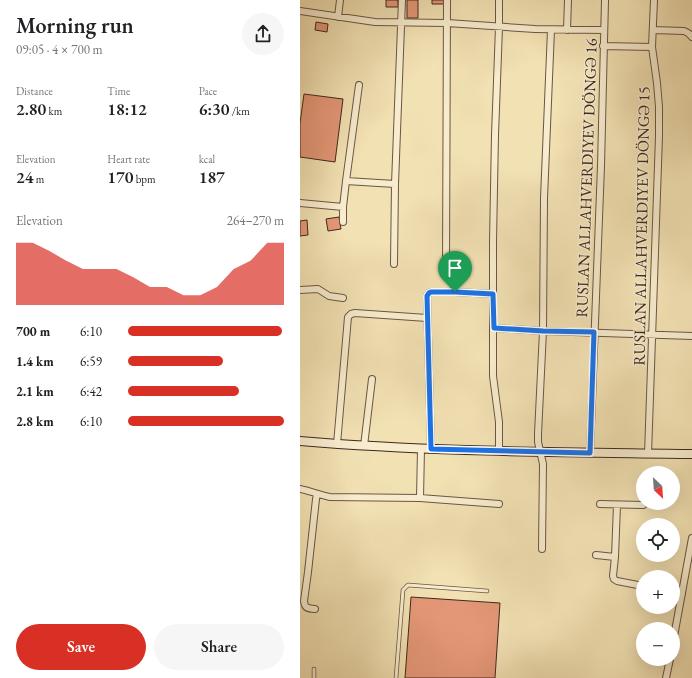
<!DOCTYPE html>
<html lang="en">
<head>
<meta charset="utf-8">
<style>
  body { margin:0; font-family:"EB Garamond",serif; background:#f6f6f6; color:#202124; height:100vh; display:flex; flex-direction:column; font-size:15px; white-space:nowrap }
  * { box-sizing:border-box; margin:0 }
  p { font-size:13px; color:#757577 }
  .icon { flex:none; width:22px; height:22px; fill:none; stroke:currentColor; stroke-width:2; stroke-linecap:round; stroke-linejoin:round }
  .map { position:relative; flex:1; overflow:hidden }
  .panel { display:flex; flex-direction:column; background:#fff; width:300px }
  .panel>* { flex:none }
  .needle { width:26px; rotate:155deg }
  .tools { position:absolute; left:336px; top:466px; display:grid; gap:8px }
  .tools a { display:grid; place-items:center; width:44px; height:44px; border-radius:50%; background:#fff; box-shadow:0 4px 16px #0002; font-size:20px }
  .pin { position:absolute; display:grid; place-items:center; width:34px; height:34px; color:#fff; margin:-41px -17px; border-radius:50% 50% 50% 0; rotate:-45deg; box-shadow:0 0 4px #0007 }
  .pin .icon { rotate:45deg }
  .round { display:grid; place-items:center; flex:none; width:42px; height:42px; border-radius:21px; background:#f6f6f6 }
  .head { display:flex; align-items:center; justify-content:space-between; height:68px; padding:0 16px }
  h1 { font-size:22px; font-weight:600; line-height:30px }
  .figures { display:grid; grid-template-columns:repeat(3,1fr); gap:6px; height:68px; padding:4px 16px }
  .figures div { display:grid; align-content:center }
  .figures b { font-size:17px; font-weight:600 }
  .figures small { font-size:11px; font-weight:400 }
  .figures p { font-size:11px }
  .chart { height:112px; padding:8px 16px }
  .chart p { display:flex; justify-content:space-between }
  .chart svg { width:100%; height:72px; margin-top:4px; fill:#d93025; opacity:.7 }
  .primary-button { display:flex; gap:8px; margin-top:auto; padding:8px 16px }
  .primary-button a { flex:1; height:46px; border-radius:24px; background:#d93025; color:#fff; font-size:16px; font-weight:600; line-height:46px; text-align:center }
  .primary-button a+a { background:#f6f6f6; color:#202124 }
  ul { padding:0 16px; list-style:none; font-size:13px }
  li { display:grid; grid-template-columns:64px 48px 1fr; align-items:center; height:30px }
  li i { height:10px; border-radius:5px; background:#d93025 }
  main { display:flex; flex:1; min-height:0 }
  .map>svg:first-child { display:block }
  .building { fill:#e49777; stroke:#3e2820 }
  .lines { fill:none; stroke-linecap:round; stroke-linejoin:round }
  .lane-casing { stroke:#6b5645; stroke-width:4.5 }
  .street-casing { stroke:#6b5645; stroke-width:8 }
  .secondary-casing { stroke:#3e2820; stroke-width:10 }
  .lane { stroke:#f7ecce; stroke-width:3 }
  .street { stroke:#f7ecce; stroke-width:6 }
  .secondary { stroke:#f7ecce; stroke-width:8 }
  .route-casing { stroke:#fff; stroke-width:8 }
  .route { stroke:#1a73e8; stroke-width:5 }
  .labels { text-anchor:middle; stroke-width:3; stroke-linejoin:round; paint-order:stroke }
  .street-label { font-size:16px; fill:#3e2820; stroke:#f7ecce }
</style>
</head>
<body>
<main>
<section class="panel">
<div class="head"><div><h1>Morning run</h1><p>09:05 · 4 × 700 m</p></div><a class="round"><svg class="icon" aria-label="share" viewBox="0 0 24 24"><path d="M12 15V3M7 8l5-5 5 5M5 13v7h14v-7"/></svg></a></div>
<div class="figures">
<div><p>Distance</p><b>2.80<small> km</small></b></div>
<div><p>Time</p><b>18:12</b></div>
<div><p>Pace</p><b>6:30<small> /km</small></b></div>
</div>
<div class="figures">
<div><p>Elevation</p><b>24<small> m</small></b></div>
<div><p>Heart rate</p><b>170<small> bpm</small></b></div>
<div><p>kcal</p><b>187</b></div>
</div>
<div class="chart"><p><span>Elevation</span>264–270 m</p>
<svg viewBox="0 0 160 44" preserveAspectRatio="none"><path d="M0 44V6L10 6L20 11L30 17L40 22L50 22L60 22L70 27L80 33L90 33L100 38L110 38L120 33L130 22L140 17L150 6L160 6V44z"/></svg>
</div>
<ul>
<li><b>700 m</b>6:10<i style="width:99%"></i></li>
<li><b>1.4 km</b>6:59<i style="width:61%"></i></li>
<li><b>2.1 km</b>6:42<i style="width:71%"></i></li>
<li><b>2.8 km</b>6:10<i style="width:100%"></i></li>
</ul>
<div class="primary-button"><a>Save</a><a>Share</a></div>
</section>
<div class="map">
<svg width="392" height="678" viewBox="0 0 392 678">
  <rect width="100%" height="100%" fill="#f2e1b3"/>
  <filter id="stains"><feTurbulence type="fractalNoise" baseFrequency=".005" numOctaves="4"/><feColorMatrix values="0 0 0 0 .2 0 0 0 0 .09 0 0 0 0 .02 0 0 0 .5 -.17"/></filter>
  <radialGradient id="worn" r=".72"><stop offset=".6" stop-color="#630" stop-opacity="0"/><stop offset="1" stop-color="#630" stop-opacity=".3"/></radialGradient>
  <path class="building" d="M86,0h12v7h-12z
    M107,0h11v18h-11z
    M132,0h12v4h-12z
    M16,22l12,2 -1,8 -12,-2z
    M4,94l39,5 -8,63 -35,-5v-34z
    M39,217l2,12 -13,2 -2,-12z
    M7,220l1,15 -8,1v-15z
    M111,597l89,6 -5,75h-90z"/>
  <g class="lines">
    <g class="lane-casing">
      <path id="lane" d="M14,678v-9
        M96,678l7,-88 5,-5 79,6"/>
    </g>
    <g class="street-casing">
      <path id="street" d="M199,0v27l-4,108 -2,106v135l6,46v29
        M0,11l75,11 72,1 88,6 69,1
        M38,17l2,-17
        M267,30l1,-30
        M353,30l31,1c3,1 6,3 8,6
        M303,46l49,1
        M46,181l13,-96
        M0,203l43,4 3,-26 49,3
        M43,207v15
        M94,264l1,-80 7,-184
        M0,290l18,-1 11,7 14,2
        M155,292l38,2
        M194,328l49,3 149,5
        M37,444l11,-127 3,-3 4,-1 72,5
        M64,446l8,-67
        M131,449l-4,-153 2,-3 2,-1h24c0,-9 -7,-15 -9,-24l1,-268
        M290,453l11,-287 4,-166
        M348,454l11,-318v-29l-2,-24 -5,-36 2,-47
        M0,489c10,2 20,6 30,8l90,1 79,6
        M120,498l1,-49
        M300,504l43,1
        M317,505l-2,52 -2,19 1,3 3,2 26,5
        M242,549l1,-85 -5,-22v-8l5,-103 1,-133 7,-168
        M296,555l19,2
        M373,592l9,2
        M15,609c-7,-1 -10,0 -11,-8l4,-29 8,-73 1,-5
        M373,642l19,-104
        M366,678l4,-19"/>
    </g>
    <g class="secondary-casing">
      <path id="secondary" d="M0,441c130,11 261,11 392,13"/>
    </g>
    <use href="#lane" class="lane"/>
    <use href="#street" class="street"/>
    <use href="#secondary" class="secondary"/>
  </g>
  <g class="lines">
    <g class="route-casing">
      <path id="route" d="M131,292h24l38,2 1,34 49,3 51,1 -4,121 -159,-4 -4,-153 2,-3z"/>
    </g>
    <use href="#route" class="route"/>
  </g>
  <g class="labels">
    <g class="street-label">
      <text transform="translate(286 178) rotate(-88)" y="6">RUSLAN ALLAHVERDIYEV DÖNGƏ 16</text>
      <text transform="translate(341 226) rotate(-89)" y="6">RUSLAN ALLAHVERDIYEV DÖNGƏ 15</text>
    </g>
  </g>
  <rect width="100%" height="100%" filter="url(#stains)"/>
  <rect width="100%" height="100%" fill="url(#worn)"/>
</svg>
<div class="tools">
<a><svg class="needle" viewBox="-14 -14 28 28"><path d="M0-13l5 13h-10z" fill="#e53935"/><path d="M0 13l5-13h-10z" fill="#757577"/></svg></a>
<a><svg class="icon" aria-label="locate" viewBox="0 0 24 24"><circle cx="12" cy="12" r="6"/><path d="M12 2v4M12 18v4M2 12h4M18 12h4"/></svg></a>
<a>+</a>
<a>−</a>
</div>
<div class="pin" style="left:155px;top:292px;background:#1e9e55"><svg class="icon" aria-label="arrive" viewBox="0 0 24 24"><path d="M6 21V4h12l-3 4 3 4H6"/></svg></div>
</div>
</main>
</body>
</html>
